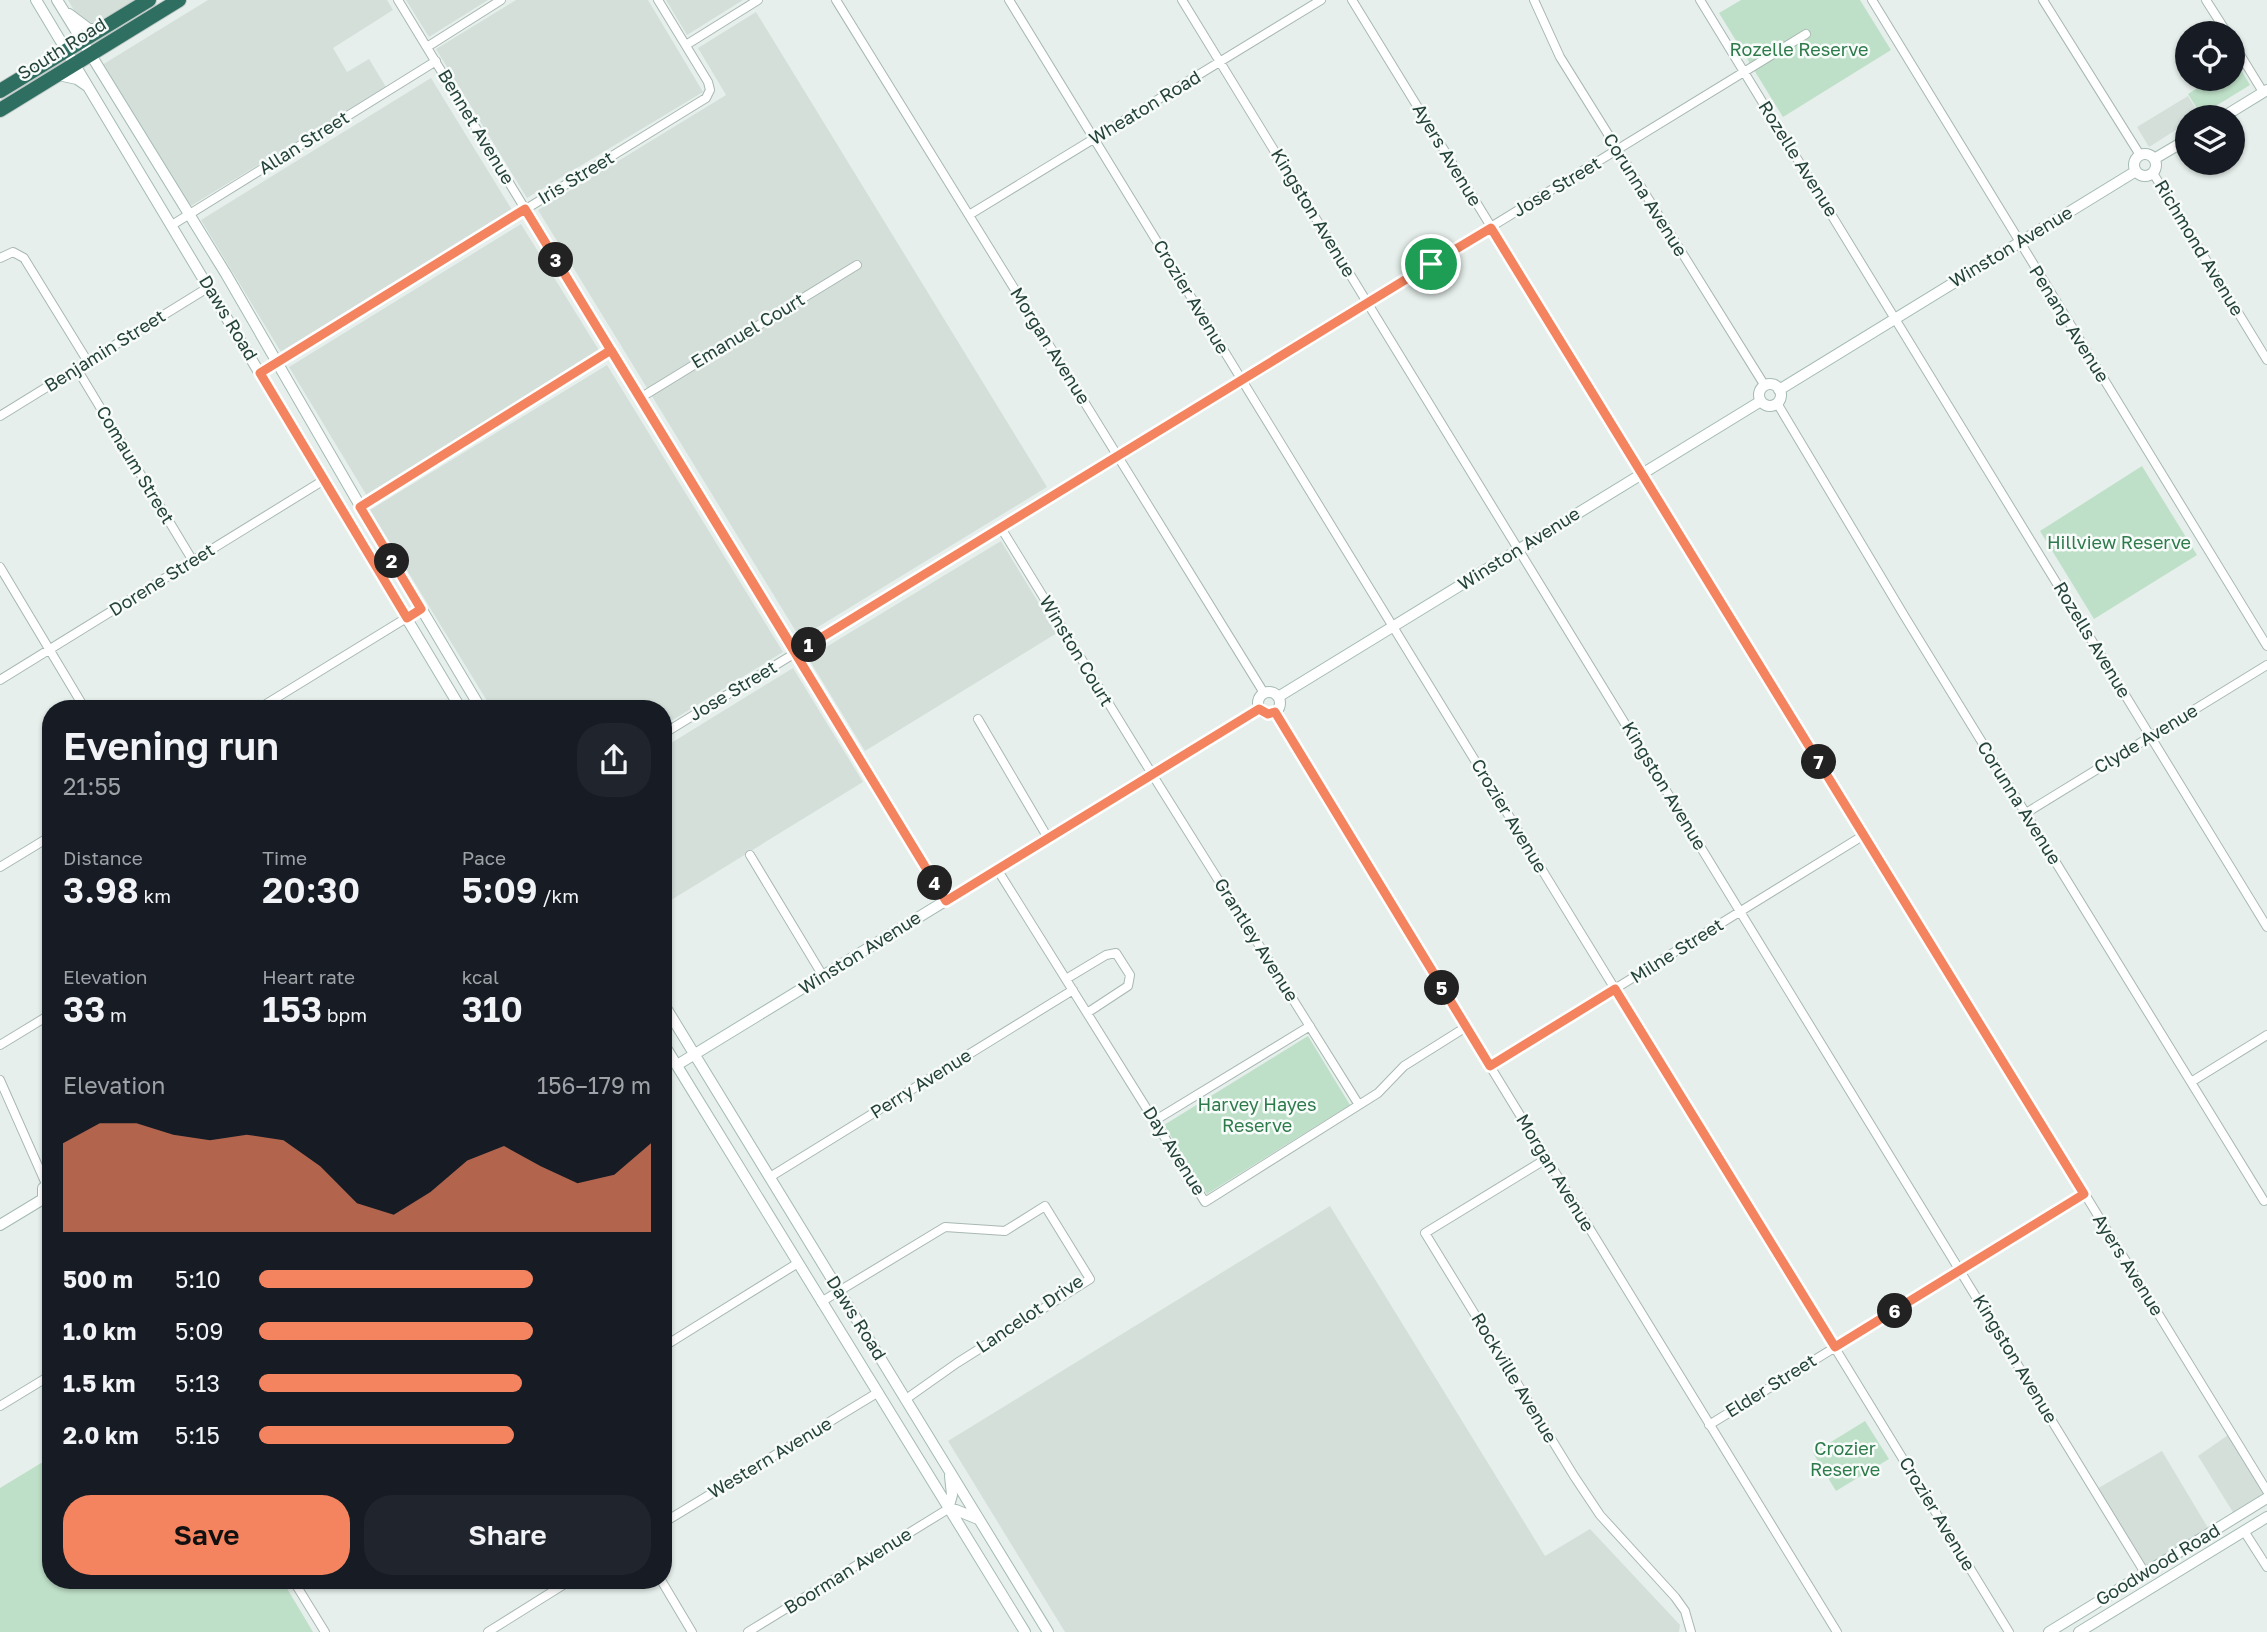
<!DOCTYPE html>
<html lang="en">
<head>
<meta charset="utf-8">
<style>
  body { margin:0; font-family:"Golos Text",sans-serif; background:#20242c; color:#f1f3f6; height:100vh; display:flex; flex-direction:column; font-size:26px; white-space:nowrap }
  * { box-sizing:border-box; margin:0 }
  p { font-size:23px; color:#9ea1a6 }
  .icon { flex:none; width:38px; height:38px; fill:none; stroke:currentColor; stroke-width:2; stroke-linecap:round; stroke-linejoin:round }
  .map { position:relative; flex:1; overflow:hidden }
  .sheet { position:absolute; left:42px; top:700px; width:630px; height:889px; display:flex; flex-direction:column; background:#171b24; border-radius:28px; box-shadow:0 2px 5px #0004 }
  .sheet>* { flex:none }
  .controls { position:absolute; left:2175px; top:21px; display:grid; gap:14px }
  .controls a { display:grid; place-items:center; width:70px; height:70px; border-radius:50%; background:#171b24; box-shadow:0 2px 5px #0004; font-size:35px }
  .pin { position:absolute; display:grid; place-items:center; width:60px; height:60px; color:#fff; margin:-30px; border:4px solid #fff; border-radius:50%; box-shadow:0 2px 7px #0007 }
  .km { position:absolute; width:35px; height:35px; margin:-18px; border-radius:50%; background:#222; color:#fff; font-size:19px; line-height:35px; text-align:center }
  .round { display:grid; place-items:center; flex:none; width:74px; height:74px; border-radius:28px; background:#20242c }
  .head { display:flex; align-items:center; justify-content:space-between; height:119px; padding:0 21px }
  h1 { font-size:38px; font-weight:600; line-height:52px }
  .stats { display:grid; grid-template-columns:repeat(3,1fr); gap:10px; height:119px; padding:7px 21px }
  .stats div { display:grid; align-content:center }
  .stats b { font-size:35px; font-weight:600 }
  .stats small { font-size:19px; font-weight:400 }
  .stats p { font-size:19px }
  .chart { height:196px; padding:14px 21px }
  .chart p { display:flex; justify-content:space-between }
  .chart svg { width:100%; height:126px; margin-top:7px; fill:#f4845f; opacity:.7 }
  .cta { display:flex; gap:14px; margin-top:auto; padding:14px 21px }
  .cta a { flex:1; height:80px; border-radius:28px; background:#f4845f; color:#111; font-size:28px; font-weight:600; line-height:80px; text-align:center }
  .cta a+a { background:#20242c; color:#f1f3f6 }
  ul { padding:0 21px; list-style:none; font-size:23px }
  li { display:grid; grid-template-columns:112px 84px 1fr; align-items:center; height:52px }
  li i { height:18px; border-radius:9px; background:#f4845f }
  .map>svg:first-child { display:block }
  .built { fill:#d4dfda }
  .green { fill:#bfe0c8 }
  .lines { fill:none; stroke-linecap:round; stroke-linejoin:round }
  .street-casing { stroke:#a8b8b2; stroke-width:10 }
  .secondary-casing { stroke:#a4bbb3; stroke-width:12 }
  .highway-casing { stroke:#c2cac8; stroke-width:16 }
  .street { stroke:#fff; stroke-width:8 }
  .secondary { stroke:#fff; stroke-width:10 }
  .highway { stroke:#2f6f62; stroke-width:14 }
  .route-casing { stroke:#fff; stroke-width:14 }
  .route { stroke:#f4845f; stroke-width:9 }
  .labels { text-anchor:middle; stroke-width:5; stroke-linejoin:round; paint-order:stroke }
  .street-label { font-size:18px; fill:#24423a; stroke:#f7fbf9 }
  .park-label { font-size:18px; fill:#2d7a4b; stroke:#f7fbf9 }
</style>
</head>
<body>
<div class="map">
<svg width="2267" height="1632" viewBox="0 0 2267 1632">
  <rect width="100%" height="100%" fill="#e6efeb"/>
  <path class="built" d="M68,0h70l-38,23 -7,2 -15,-8z
    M208,0h179l6,10 -60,38 14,24 22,-13 17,28 -197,120 -87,-142z
    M406,0h82l-59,37z
    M516,0h132l55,92 -176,106 -91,-149z
    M666,0h77l-56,35z
    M756,12l291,475 -247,151 -262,-428 188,-115 -28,-47z
    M431,78l81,132 -231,142 -80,-132z
    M2188,96l12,19 -12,2 -1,6 -38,24 -12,-20z
    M521,224l79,128 -233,144 -78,-129z
    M607,365l176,287 -120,74v-17h-171l-122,-199z
    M1001,541l56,92 -192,118 -57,-93z
    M793,668l70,114 -200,123v-157z
    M1330,1206l215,350 45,-27 90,96 -1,7h-614l-117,-191z
    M2231,1433l36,58 -31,26 -38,-61z
    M2162,1451l49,82 -66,40 -50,-83z"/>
  <path class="green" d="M1741,0h119l31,50 -108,67 -64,-104z
    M2237,63l13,22 -49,30 -13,-21 24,-15h21v-13z
    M2142,466l55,89 -103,64 -54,-88z
    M1308,1036l42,69 -143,89 -43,-69z
    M1865,1421l24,38 -53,32 -23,-38z
    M51,1457v123h231l31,52h-313v-144z"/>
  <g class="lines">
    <g class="street-casing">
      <path id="street" d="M398,0l548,901
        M836,0l428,693
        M1009,0l1000,1632
        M1182,0l963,1573
        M1352,0l915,1491
        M1534,0l26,57 205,329
        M1700,0l567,927
        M1872,0l395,646
        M2043,0l97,155
        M2206,0l21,33
        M2233,43l30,49
        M686,45l72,-45
        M427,47l74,-47
        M2153,173l114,187
        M969,215l352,-215
        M172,225l264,-164
        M0,258l13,-6 11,6 64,104
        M77,369l116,192
        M260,373l446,-275 4,-8 -2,-8 -50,-82
        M640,398l217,-133
        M1777,403l128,214 359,584
        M0,416l209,-129
        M360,507l251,-157
        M1001,528l151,246 207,331
        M0,567l85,142
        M0,680l324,-200
        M258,709l163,-100
        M1275,712l191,315 371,605
        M978,719l70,119
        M663,734l1143,-700
        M2026,813l241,-148
        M750,855l73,121
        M0,867l51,-31
        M997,869l208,333 173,-109 26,-27 62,-39
        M1066,979l40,-24 10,-2 14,22 -2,11 -41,27
        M0,1045l51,-31
        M1490,1066l374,-231
        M0,1080l46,104
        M2191,1082l76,-47
        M1154,1121l156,-95
        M1546,1159l-121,74 149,243 26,39 75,82 10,14 6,21
        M770,1177l303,-187
        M821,1302l124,-75 60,4 40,-25 45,73 -133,84 -51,36
        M663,1347l135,-84
        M0,1406l51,-31
        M1709,1425l375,-231
        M663,1523l214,-130
        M2244,1531l23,36
        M293,1580l32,52
        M661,1580l31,52
        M488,1632l83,-52
        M748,1632l200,-123"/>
    </g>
    <g class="secondary-casing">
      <path id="secondary" d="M36,0l425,709
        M57,0l169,274 133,230 122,205
        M69,14l20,15h12
        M58,75l19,4 10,7
        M2223,117l44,-27
        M2134 165a11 11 0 1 1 22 0a11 11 0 1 1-22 0Z
        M2154,159l34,-20
        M1759 395a11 11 0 1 1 22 0a11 11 0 1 1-22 0Z
        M1779,390l357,-219
        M1258 703a11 11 0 1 1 22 0a11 11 0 1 1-22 0Z
        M1278,697l483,-296
        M663,1003l385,629
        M663,1043l362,589
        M677,1065l582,-356
        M43,1199v-11l8,-6
        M0,1225l43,-26
        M948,1509l4,-14 -2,-19
        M948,1509l8,1 22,9
        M2049,1632l218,-134
        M2079,1632l188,-115"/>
    </g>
    <g class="highway-casing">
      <path id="highway" d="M0,91l149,-91
        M0,110l179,-110"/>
    </g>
    <use href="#street" class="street"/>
    <use href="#secondary" class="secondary"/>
    <use href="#highway" class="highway"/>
  </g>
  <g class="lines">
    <g class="route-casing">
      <path id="route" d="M1431,264l-635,389c-62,-101 -124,-202 -185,-303l-251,157 61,102 -14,9 -147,-245 265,-164 421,692 313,-192 9,5 7,-2 215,354 125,-77 220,358 249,-153 -593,-966 -60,36"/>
    </g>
    <use href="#route" class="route"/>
  </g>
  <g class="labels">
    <g class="street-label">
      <text transform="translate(62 49) rotate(-32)" y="6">South Road</text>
      <text transform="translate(1145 108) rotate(-31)" y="6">Wheaton Road</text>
      <text transform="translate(476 127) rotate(59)" y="6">Bennet Avenue</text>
      <text transform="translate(304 143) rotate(-32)" y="6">Allan Street</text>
      <text transform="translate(1447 155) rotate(59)" y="6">Ayers Avenue</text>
      <text transform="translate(1798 159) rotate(58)" y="6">Rozelle Avenue</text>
      <text transform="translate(576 178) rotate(-31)" y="6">Iris Street</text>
      <text transform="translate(1557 187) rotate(-31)" y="6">Jose Street</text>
      <text transform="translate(1645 195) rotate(58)" y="6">Corunna Avenue</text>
      <text transform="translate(1313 213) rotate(59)" y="6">Kingston Avenue</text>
      <text transform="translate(2011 247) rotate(-31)" y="6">Winston Avenue</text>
      <text transform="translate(2199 248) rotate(59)" y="6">Richmond Avenue</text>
      <text transform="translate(1191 297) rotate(59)" y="6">Crozier Avenue</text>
      <text transform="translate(228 318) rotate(59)" y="6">Daws Road</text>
      <text transform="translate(2069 324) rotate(58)" y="6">Penang Avenue</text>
      <text transform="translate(748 331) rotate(-31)" y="6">Emanuel Court</text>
      <text transform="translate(1050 346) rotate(58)" y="6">Morgan Avenue</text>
      <text transform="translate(105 351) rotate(-32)" y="6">Benjamin Street</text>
      <text transform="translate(135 465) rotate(59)" y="6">Comaum Street</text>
      <text transform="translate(1519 549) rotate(-32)" y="6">Winston Avenue</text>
      <text transform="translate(162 580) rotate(-32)" y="6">Dorene Street</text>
      <text transform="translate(2092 640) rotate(59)" y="6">Rozells Avenue</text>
      <text transform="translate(1076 651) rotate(59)" y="6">Winston Court</text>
      <text transform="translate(733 691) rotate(-31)" y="6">Jose Street</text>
      <text transform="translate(2146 739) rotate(-31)" y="6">Clyde Avenue</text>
      <text transform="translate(1664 786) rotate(59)" y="6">Kingston Avenue</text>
      <text transform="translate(2019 803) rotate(58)" y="6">Corunna Avenue</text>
      <text transform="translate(1509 816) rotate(59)" y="6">Crozier Avenue</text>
      <text transform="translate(1256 940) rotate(58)" y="6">Grantley Avenue</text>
      <text transform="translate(1677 951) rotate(-32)" y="6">Milne Street</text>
      <text transform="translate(860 953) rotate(-32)" y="6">Winston Avenue</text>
      <text transform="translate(921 1084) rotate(-32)" y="6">Perry Avenue</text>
      <text transform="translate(1174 1151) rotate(58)" y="6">Day Avenue</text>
      <text transform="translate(1555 1173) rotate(59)" y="6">Morgan Avenue</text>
      <text transform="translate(2128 1265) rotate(58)" y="6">Ayers Avenue</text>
      <text transform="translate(1030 1314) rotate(-34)" y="6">Lancelot Drive</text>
      <text transform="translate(856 1318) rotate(58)" y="6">Daws Road</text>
      <text transform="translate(2015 1359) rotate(59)" y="6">Kingston Avenue</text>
      <text transform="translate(1514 1378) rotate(59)" y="6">Rockville Avenue</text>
      <text transform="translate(1771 1386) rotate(-32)" y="6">Elder Street</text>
      <text transform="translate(770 1458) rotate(-31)" y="6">Western Avenue</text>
      <text transform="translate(1937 1514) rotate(59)" y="6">Crozier Avenue</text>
      <text transform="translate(2158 1565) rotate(-31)" y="6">Goodwood Road</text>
      <text transform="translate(848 1571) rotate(-32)" y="6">Boorman Avenue</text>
    </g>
    <g class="park-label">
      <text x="1799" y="56">Rozelle Reserve</text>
      <text x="2119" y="549">Hillview Reserve</text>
      <text x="1257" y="1111">Harvey Hayes<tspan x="1257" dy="21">Reserve</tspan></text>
      <text x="1845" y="1455">Crozier<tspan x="1845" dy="21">Reserve</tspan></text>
    </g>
  </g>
</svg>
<div class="controls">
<a><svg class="icon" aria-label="locate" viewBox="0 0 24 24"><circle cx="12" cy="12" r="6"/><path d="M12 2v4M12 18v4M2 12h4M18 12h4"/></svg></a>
<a><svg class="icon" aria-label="layers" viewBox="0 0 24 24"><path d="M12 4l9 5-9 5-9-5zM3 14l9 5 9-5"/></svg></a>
</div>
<div class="pin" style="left:1431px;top:264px;background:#1e9e55"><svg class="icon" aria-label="arrive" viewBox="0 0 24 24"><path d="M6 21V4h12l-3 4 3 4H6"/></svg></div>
<b class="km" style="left:809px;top:645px">1</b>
<b class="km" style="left:392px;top:561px">2</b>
<b class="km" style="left:556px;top:260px">3</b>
<b class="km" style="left:935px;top:883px">4</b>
<b class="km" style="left:1442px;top:988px">5</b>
<b class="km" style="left:1895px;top:1311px">6</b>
<b class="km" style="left:1819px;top:762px">7</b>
<section class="sheet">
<div class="head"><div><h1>Evening run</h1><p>21:55</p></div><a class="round"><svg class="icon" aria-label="share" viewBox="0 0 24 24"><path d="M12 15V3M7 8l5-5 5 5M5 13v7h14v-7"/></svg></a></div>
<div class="stats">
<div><p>Distance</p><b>3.98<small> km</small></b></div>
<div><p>Time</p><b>20:30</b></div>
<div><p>Pace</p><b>5:09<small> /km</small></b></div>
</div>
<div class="stats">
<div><p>Elevation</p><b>33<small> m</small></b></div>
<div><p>Heart rate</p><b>153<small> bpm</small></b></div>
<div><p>kcal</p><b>310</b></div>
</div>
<div class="chart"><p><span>Elevation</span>156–179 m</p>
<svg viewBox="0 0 160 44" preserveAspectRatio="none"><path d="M0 44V13L10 6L20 6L30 10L40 12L50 10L60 12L70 21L80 34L90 38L100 30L110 19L120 14L130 21L140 27L150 24L160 13V44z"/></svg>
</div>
<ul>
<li><b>500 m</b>5:10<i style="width:70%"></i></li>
<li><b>1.0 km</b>5:09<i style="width:70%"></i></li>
<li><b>1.5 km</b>5:13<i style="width:67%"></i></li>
<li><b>2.0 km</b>5:15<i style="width:65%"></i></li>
</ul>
<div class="cta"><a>Save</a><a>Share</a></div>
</section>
</div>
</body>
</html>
